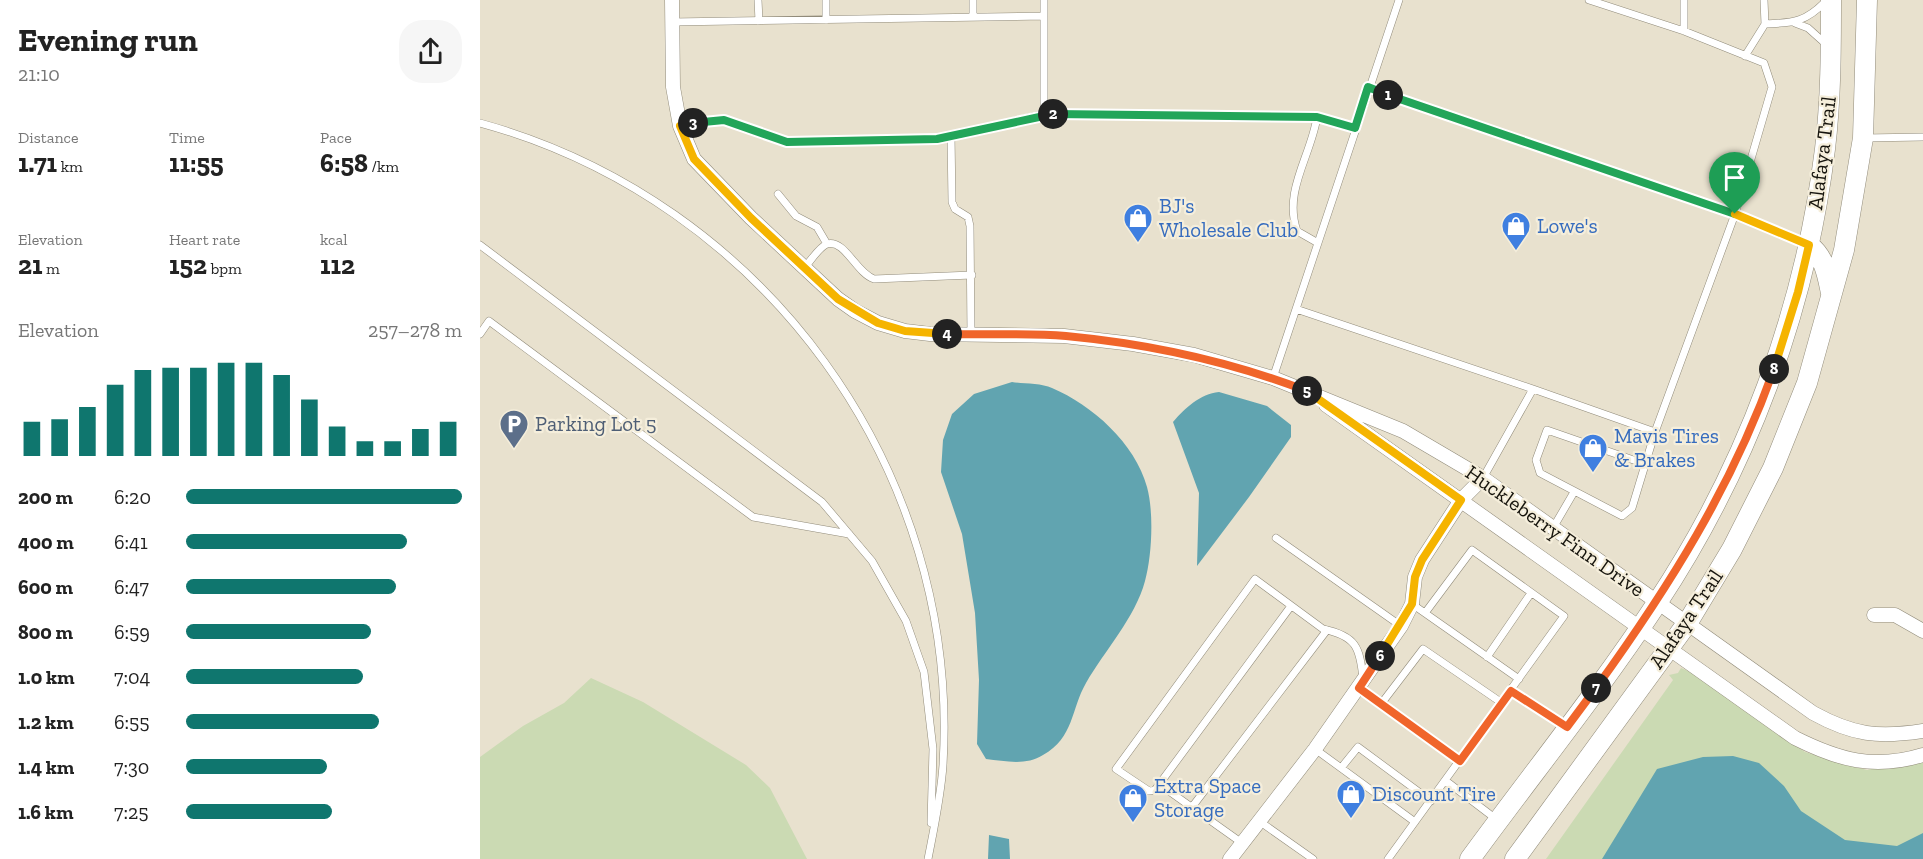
<!DOCTYPE html>
<html lang="en">
<head>
<meta charset="utf-8">
<style>
  body { margin:0; font-family:"Zilla Slab",serif; background:#f6f6f6; color:#222; height:100vh; display:flex; flex-direction:column; font-size:22px; white-space:nowrap }
  * { box-sizing:border-box; margin:0 }
  p { font-size:20px; color:#767676 }
  .icon { flex:none; width:33px; height:33px; fill:none; stroke:currentColor; stroke-width:2; stroke-linecap:round; stroke-linejoin:round }
  .map { position:relative; flex:1; overflow:hidden }
  .sheet { display:flex; flex-direction:column; background:#fff; width:480px }
  .sheet>* { flex:none }
  .pin { position:absolute; display:grid; place-items:center; width:51px; height:51px; color:#fff; margin:-62px -26px; border-radius:50% 50% 50% 0; rotate:-45deg; box-shadow:0 0 6px #0007 }
  .pin .icon { rotate:45deg }
  .km { position:absolute; width:30px; height:30px; margin:-15px; border-radius:50%; background:#222; color:#fff; font-size:16px; line-height:30px; text-align:center }
  .round { display:grid; place-items:center; flex:none; width:63px; height:63px; border-radius:24px; background:#f6f6f6 }
  .summary { display:flex; align-items:center; justify-content:space-between; height:102px; padding:0 18px }
  h1 { font-size:33px; font-weight:700; line-height:45px }
  .figures { display:grid; grid-template-columns:repeat(3,1fr); gap:9px; height:102px; padding:6px 18px }
  .figures div { display:grid; align-content:center }
  .figures b { font-size:26px; font-weight:700 }
  .figures small { font-size:16px; font-weight:400 }
  .figures p { font-size:16px }
  .chart { height:168px; padding:12px 18px }
  .chart p { display:flex; justify-content:space-between }
  .chart svg { width:100%; height:108px; margin-top:6px; stroke:#0f766e; stroke-width:6 }
  ul { padding:0 18px; list-style:none; font-size:20px }
  li { display:grid; grid-template-columns:96px 72px 1fr; align-items:center; height:45px }
  li i { height:15px; border-radius:8px; background:#0f766e }
  main { display:flex; flex:1; min-height:0 }
  .map>svg:first-child { display:block }
  .green { fill:#cbdab3 }
  .water { fill:#61a4b0 }
  .lines { fill:none; stroke-linecap:round; stroke-linejoin:round }
  .lane-casing { stroke:#918b7a; stroke-width:8 }
  .street-casing { stroke:#918b7a; stroke-width:15 }
  .secondary-casing { stroke:#918b7a; stroke-width:21 }
  .lane { stroke:#fff; stroke-width:7 }
  .street { stroke:#fff; stroke-width:14 }
  .secondary { stroke:#fff; stroke-width:20 }
  .split-1-casing { stroke:#fff; stroke-width:12 }
  .split-2-casing { stroke:#fff; stroke-width:12 }
  .split-3-casing { stroke:#fff; stroke-width:12 }
  .split-4-casing { stroke:#fff; stroke-width:12 }
  .split-5-casing { stroke:#fff; stroke-width:12 }
  .split-6-casing { stroke:#fff; stroke-width:12 }
  .split-7-casing { stroke:#fff; stroke-width:12 }
  .split-8-casing { stroke:#fff; stroke-width:12 }
  .split-9-casing { stroke:#fff; stroke-width:12 }
  .split-1 { stroke:#22a559; stroke-width:8 }
  .split-2 { stroke:#22a559; stroke-width:8 }
  .split-3 { stroke:#22a559; stroke-width:8 }
  .split-4 { stroke:#f5b400; stroke-width:8 }
  .split-5 { stroke:#f0652b; stroke-width:8 }
  .split-6 { stroke:#f5b400; stroke-width:8 }
  .split-7 { stroke:#f0652b; stroke-width:8 }
  .split-8 { stroke:#f0652b; stroke-width:8 }
  .split-9 { stroke:#f5b400; stroke-width:8 }
  .labels { text-anchor:middle; stroke-width:4.5; stroke-linejoin:round; paint-order:stroke }
  .street-label { font-size:21px; fill:#16140d; stroke:#f5eedb }
  .shop-label { font-size:21px; fill:#366cbe; stroke:#f5eedb; text-anchor:start }
  .service-label { font-size:21px; fill:#4e5e75; stroke:#f5eedb; text-anchor:start }
</style>
</head>
<body>
<main>
<section class="sheet">
<div class="summary"><div><h1>Evening run</h1><p>21:10</p></div><a class="round"><svg class="icon" aria-label="share" viewBox="0 0 24 24"><path d="M12 15V3M7 8l5-5 5 5M5 13v7h14v-7"/></svg></a></div>
<div class="figures">
<div><p>Distance</p><b>1.71<small> km</small></b></div>
<div><p>Time</p><b>11:55</b></div>
<div><p>Pace</p><b>6:58<small> /km</small></b></div>
</div>
<div class="figures">
<div><p>Elevation</p><b>21<small> m</small></b></div>
<div><p>Heart rate</p><b>152<small> bpm</small></b></div>
<div><p>kcal</p><b>112</b></div>
</div>
<div class="chart"><p><span>Elevation</span>257–278 m</p>
<svg viewBox="0 0 160 44" preserveAspectRatio="none"><path d="M5 44V30M15 44V29M25 44V24M35 44V15M45 44V9M55 44V8M65 44V8M75 44V6M85 44V6M95 44V11M105 44V21M115 44V32M125 44V38M135 44V38M145 44V33M155 44V30"/></svg>
</div>
<ul>
<li><b>200 m</b>6:20<i style="width:100%"></i></li>
<li><b>400 m</b>6:41<i style="width:80%"></i></li>
<li><b>600 m</b>6:47<i style="width:76%"></i></li>
<li><b>800 m</b>6:59<i style="width:67%"></i></li>
<li><b>1.0 km</b>7:04<i style="width:64%"></i></li>
<li><b>1.2 km</b>6:55<i style="width:70%"></i></li>
<li><b>1.4 km</b>7:30<i style="width:51%"></i></li>
<li><b>1.6 km</b>7:25<i style="width:53%"></i></li>
</ul>
</section>
<div class="map">
<svg width="1443" height="859" viewBox="0 0 1443 859">
  <rect width="100%" height="100%" fill="#e8e1ce"/>
  <path class="green" d="M1201,668l19,8 105,76 62,18 56,-12v101h-377l127,-179 -4,-5 9,-2z
    M111,678l52,24 103,63 24,23 37,71h-327v-102l43,-31 41,-23z"/>
  <path class="water" d="M532,382c12,2 29,1 40,6 40,17 83,55 95,99 7,25 5,69 -2,94 -10,37 -40,69 -59,102 -15,26 -12,55 -43,72 -17,11 -38,6 -57,4l-9,-15 2,-64 -4,-67 -13,-79 -21,-62 2,-32 9,-26 22,-20z
    M739,392l48,14 24,19v12l-42,60 -52,69 2,-73 -26,-71c12,-14 27,-28 46,-30z
    M1253,756l26,7 25,23 17,25 44,29 52,6 26,-13v26h-321l55,-90 46,-12z
    M509,835l20,4 1,20h-22z"/>
  <g class="lines">
    <g class="lane-casing">
      <path id="lane" d="M278,0l1,21
        M346,0v20
        M493,0v17
        M564,0v114
        M1204,0v31
        M1284,0l1,24
        M192,22l372,-6
        M1315,23l13,5 19,17
        M1265,56l20,-32c29,-1 41,-2 62,-24
        M888,87l367,127 72,30
        M837,117c-6,39 -34,74 -20,114l21,12
        M0,123c284,78 481,346 463,642 -2,31 -9,63 -15,94
        M200,126l27,-6h17l63,22 150,-3 107,-25 273,3 38,11
        M471,136l1,66 3,7 13,8 2,9 1,108
        M1385,138l58,-1
        M298,194l18,22 21,11 10,17
        M0,245l342,257 50,59 34,60 18,51 9,77 -2,74
        M324,268c6,-6 15,-21 23,-24 18,-5 29,29 47,35l98,-4
        M816,309l237,80
        M0,334l9,-13 264,196 96,17
        M793,378l126,-378
        M1165,464l-98,-34 -11,30 4,13 82,43 10,-8 23,-76
        M1003,478l50,-89 122,43 80,-218 37,-127 -8,-24 -80,-32 -95,-31
        M1073,528l21,-36
        M796,538l125,88
        M932,604l107,75
        M1007,657l44,-64
        M879,688l101,73
        M1031,691l55,36
        M901,704l42,-55 79,54
        M835,749l100,73
        M861,768l17,-21 73,54
        M966,781l50,38
        M675,790l136,-184
        M712,807l135,-177
        M779,821l54,38
        M762,843l-76,-54 -17,2 -33,-22 139,-190 68,50c33,7 37,18 40,50
        M908,859l176,-243 -92,-66 -47,63"/>
    </g>
    <g class="street-casing">
      <path id="street" d="M192,0l1,87 7,39 14,33 57,59 87,81 17,12 23,12 27,8 25,3 134,2 69,8 61,11 79,23 130,53 80,47 330,235c40,22 65,25 110,18
        M846,405l469,333c44,22 79,32 128,17
        M1394,615h21l28,16
        M750,859l85,-110 86,-123 11,-22 3,-27 7,-17 39,-60 22,-22"/>
    </g>
    <g class="secondary-casing">
      <path id="secondary" d="M1329,245c16,13 18,29 22,48
        M990,859c62,-85 129,-168 187,-256 90,-136 148,-292 168,-454 6,-50 6,-100 6,-149
        M1035,859l173,-237 44,-73 41,-81 34,-85 37,-133 19,-112 4,-138"/>
    </g>
    <use href="#lane" class="lane"/>
    <use href="#street" class="street"/>
    <use href="#secondary" class="secondary"/>
  </g>
  <g class="lines">
    <g class="split-1-casing">
      <path id="split-1" d="M908,95l347,119"/>
    </g>
    <g class="split-2-casing">
      <path id="split-2" d="M573,114l264,3 38,11 13,-41 20,8"/>
    </g>
    <g class="split-3-casing">
      <path id="split-3" d="M213,123l31,-3 63,22 150,-3 116,-25"/>
    </g>
    <g class="split-4-casing">
      <path id="split-4" d="M213,123l-13,3 14,33 57,59 87,81 40,24 27,8 42,3"/>
    </g>
    <g class="split-5-casing">
      <path id="split-5" d="M467,334c40,1 80,-1 119,2 84,8 163,25 241,55"/>
    </g>
    <g class="split-6-casing">
      <path id="split-6" d="M827,391l154,109 -39,60 -7,17 -3,27 -32,52"/>
    </g>
    <g class="split-7-casing">
      <path id="split-7" d="M900,656l-21,32 101,73 51,-70 56,36 29,-39"/>
    </g>
    <g class="split-8-casing">
      <path id="split-8" d="M1116,688c73,-101 136,-201 178,-319"/>
    </g>
    <g class="split-9-casing">
      <path id="split-9" d="M1255,214l74,31 -11,47 -24,77"/>
    </g>
    <use href="#split-1" class="split-1"/>
    <use href="#split-2" class="split-2"/>
    <use href="#split-3" class="split-3"/>
    <use href="#split-4" class="split-4"/>
    <use href="#split-5" class="split-5"/>
    <use href="#split-6" class="split-6"/>
    <use href="#split-7" class="split-7"/>
    <use href="#split-8" class="split-8"/>
    <use href="#split-9" class="split-9"/>
  </g>
  <defs>
    <g id="shop-pin" transform="scale(1.5)"><path d="M0 17L-7.5 6A9.5 9.5 0 1 1 7.5 6Z" fill="#3f7fe0" stroke="#f5eedb"/><path d="M-5-2.5h2.3a2.7 3.5 0 0 1 5.4 0H5L5.5 6h-11ZM-1.5-2.5h3a1.5 2.3 0 0 0-3 0Z" fill="#fff"/></g>
    <g id="parking-pin" transform="scale(1.5)"><path d="M0 17L-7.5 6A9.5 9.5 0 1 1 7.5 6Z" fill="#5c6f8a" stroke="#f5eedb"/><path d="M-3.5-5.5H1a3.5 3.5 0 0 1 0 7H-1V5.5H-3.5ZM-1-3.4V-.6H.8a1.4 1.4 0 0 0 0-2.8Z" fill="#fff"/></g>
  </defs>
  <g fill-rule="evenodd">
    <use href="#shop-pin" x="658" y="218"/>
    <use href="#shop-pin" x="1036" y="226"/>
    <use href="#parking-pin" x="34" y="424"/>
    <use href="#shop-pin" x="1113" y="448"/>
    <use href="#shop-pin" x="871" y="794"/>
    <use href="#shop-pin" x="653" y="798"/>
  </g>
  <g class="labels">
    <g class="street-label">
      <text transform="translate(1342 153) rotate(-83)" y="7">Alafaya Trail</text>
      <text transform="translate(1075 531) rotate(35)" y="7">Huckleberry Finn Drive</text>
      <text transform="translate(1206 619) rotate(-56)" y="7">Alafaya Trail</text>
    </g>
    <g class="shop-label">
      <text x="679" y="213">BJ's<tspan x="679" dy="24">Wholesale Club</tspan></text>
      <text x="1057" y="233">Lowe's</text>
      <text x="1134" y="443">Mavis Tires<tspan x="1134" dy="24">&amp; Brakes</tspan></text>
      <text x="674" y="793">Extra Space<tspan x="674" dy="24">Storage</tspan></text>
      <text x="892" y="801">Discount Tire</text>
    </g>
    <g class="service-label">
      <text x="55" y="431">Parking Lot 5</text>
    </g>
  </g>
</svg>
<div class="pin" style="left:1255px;top:214px;background:#1e9e55"><svg class="icon" aria-label="arrive" viewBox="0 0 24 24"><path d="M6 21V4h12l-3 4 3 4H6"/></svg></div>
<b class="km" style="left:908px;top:95px">1</b>
<b class="km" style="left:573px;top:114px">2</b>
<b class="km" style="left:213px;top:123px">3</b>
<b class="km" style="left:467px;top:334px">4</b>
<b class="km" style="left:827px;top:391px">5</b>
<b class="km" style="left:900px;top:656px">6</b>
<b class="km" style="left:1116px;top:688px">7</b>
<b class="km" style="left:1294px;top:369px">8</b>
</div>
</main>
</body>
</html>
